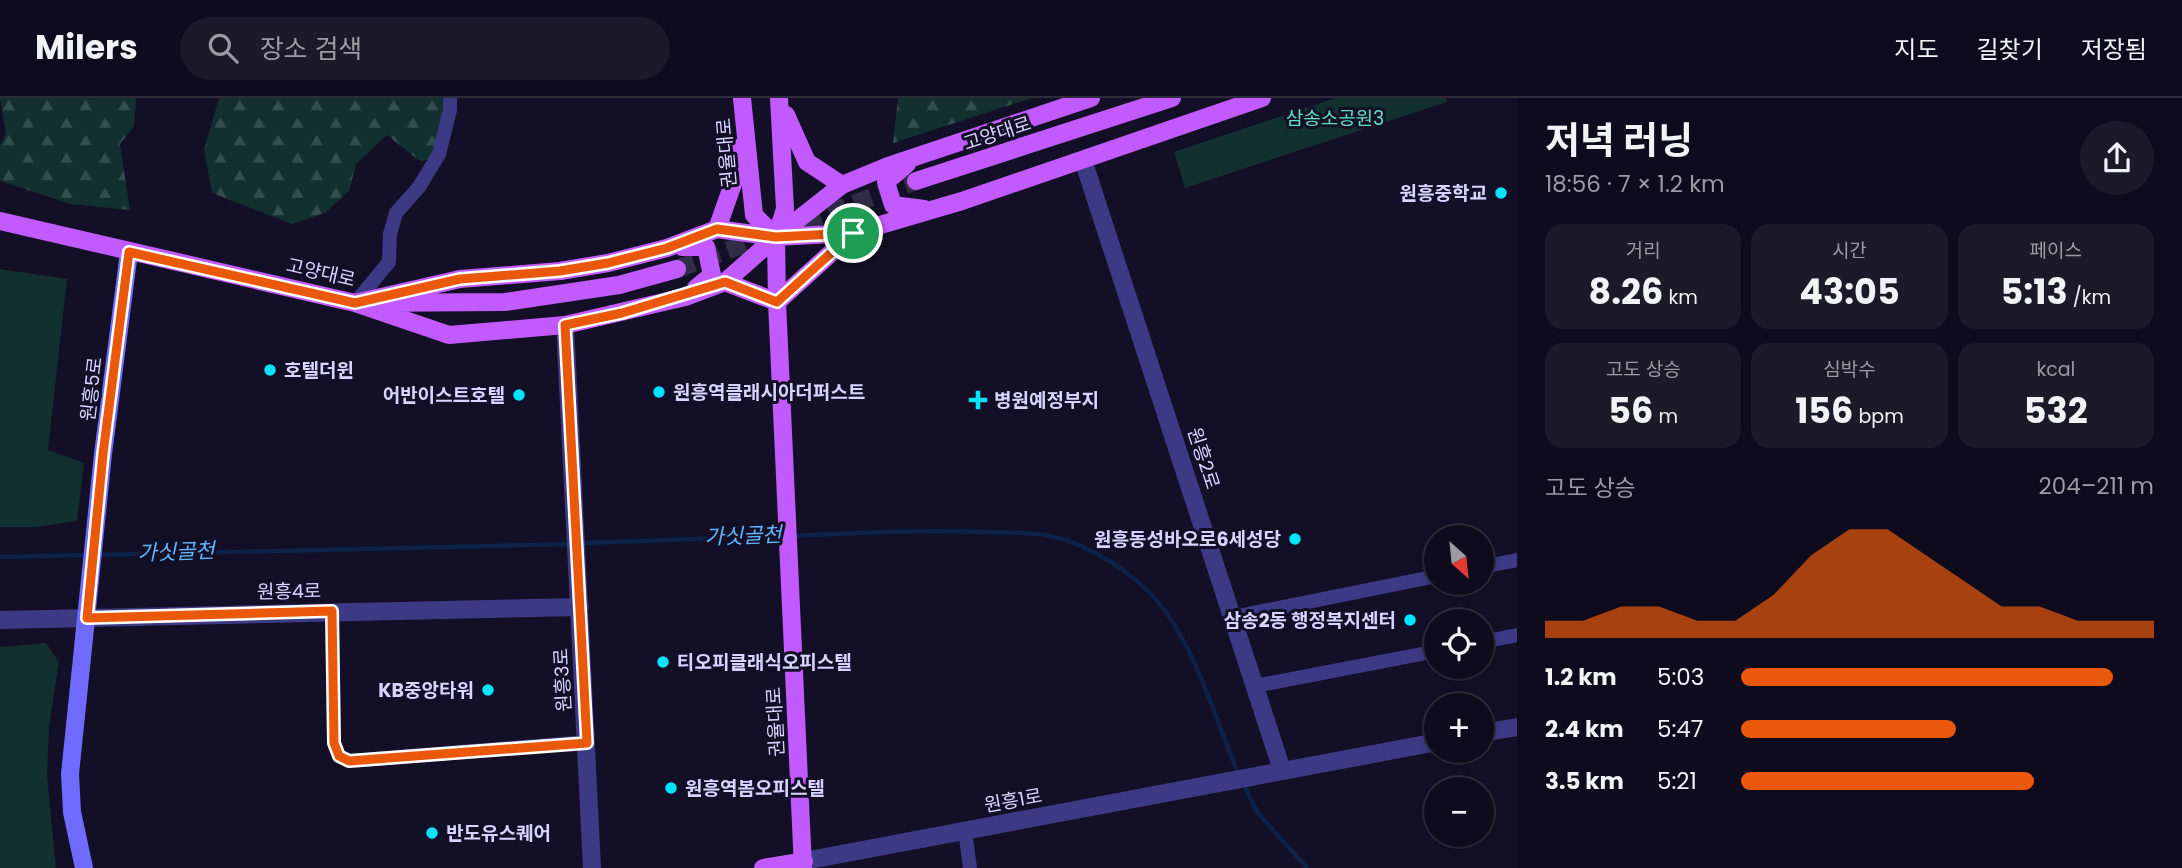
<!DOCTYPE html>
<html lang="ko">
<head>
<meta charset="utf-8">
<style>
  body { margin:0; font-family:Poppins,"Noto Sans KR",sans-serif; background:#1c1929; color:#f1f3f6; height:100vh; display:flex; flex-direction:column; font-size:26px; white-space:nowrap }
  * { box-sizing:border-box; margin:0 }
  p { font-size:23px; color:#9b9ba3 }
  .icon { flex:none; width:38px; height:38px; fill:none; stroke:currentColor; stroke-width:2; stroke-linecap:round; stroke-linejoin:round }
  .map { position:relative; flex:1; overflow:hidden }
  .drawer { display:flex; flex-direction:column; background:#0e0b1c; width:665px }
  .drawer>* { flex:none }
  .needle { width:46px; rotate:153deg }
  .buttons { position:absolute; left:1424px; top:427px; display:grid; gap:14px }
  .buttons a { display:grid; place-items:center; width:70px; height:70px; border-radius:50%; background:#0e0b1c; box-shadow:0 4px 10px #0003,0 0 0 2px #2e2b3b; font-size:35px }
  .pin { position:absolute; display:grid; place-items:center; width:60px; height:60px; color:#fff; margin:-30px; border:4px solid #fff; border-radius:50%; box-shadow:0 2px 7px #0007 }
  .round { display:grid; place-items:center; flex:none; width:74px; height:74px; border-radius:37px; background:#1c1929 }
  .overview { display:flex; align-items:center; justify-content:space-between; height:119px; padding:0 28px }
  h1 { font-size:38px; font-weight:700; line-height:52px }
  .figures { display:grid; grid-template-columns:repeat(3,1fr); gap:10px; height:119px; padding:7px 28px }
  .figures div { display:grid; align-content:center; border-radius:18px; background:#1c1929; text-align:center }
  .figures b { font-size:35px; font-weight:700 }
  .figures small { font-size:19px; font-weight:400 }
  .figures p { font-size:19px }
  .chart { height:196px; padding:14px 28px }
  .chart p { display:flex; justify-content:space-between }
  .chart svg { width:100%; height:126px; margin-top:7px; fill:#ea580c; opacity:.7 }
  ul { padding:0 28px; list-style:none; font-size:23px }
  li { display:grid; grid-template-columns:112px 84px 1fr; align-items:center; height:52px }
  li i { height:18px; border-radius:9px; background:#ea580c }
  header { display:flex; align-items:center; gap:42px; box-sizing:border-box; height:98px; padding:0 35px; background:#0e0b1c; border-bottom:2px solid #2e2b3b }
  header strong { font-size:33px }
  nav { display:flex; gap:38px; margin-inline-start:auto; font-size:24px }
  .search { width:490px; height:63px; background:#1c1929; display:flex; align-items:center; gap:18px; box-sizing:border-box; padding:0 24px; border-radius:38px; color:#9b9ba3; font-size:26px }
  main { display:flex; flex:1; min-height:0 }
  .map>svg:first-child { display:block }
  .forest { fill:url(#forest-firs) }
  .green { fill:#12302f }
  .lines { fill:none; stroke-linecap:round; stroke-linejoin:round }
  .stream { stroke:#0c2248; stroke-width:4.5 }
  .primary-tunnel { stroke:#312d47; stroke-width:18; stroke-dasharray:18 9; stroke-linecap:butt }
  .minor { stroke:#3d3a85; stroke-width:14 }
  .tertiary { stroke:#3d3a85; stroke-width:18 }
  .secondary { stroke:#6f6bff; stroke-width:18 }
  .primary { stroke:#c25bff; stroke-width:18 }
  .route-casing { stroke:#fff; stroke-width:14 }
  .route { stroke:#ea580c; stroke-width:9 }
  .poi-dot { fill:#00e5ff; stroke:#130f26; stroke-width:2.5 }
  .labels { text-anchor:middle; stroke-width:6; stroke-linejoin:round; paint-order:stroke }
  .park-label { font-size:19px; fill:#5fe0c0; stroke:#130f26 }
  .street-label { font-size:19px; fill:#d9d4ff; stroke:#130f26 }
  .poi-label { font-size:19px; font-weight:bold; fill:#d9d4ff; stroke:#130f26; text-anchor:start }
  .water-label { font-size:21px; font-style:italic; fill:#62b6ff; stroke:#130f26 }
</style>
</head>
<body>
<header>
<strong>Milers</strong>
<div class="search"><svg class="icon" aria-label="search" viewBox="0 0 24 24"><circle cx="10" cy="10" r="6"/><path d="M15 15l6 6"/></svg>장소 검색</div>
<nav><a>지도</a><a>길찾기</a><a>저장됨</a></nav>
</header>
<main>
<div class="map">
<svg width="1517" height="770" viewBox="0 0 1517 770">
  <defs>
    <pattern id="forest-firs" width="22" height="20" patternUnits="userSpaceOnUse" patternTransform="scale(1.75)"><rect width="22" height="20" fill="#12302f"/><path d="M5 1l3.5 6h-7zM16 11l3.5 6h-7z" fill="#344d4e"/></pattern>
  </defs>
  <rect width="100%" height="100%" fill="#130f26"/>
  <path class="forest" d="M0,0h136l-2,28 -14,18 10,66 -60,-6 -70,-23v-36l6,-11z
    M219,0h230l-10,56 -18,8 -34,-27 -31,29 -7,27 -24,22 -33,11 -80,-31 -8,-43z
    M898,0h134l-139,45z"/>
  <path class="green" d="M1336,0h110l1,4 -262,86 -11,-36z
    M0,171l67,10 -19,171 36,13 -7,58 -42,6h-35z
    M46,545l13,19 -10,64 -2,50 9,92h-56v-221z"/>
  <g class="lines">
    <path class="stream" d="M791,438c64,-3 127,-6 191,-4 27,1 58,-1 84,8 39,14 79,41 102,75 33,49 48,106 71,160
      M581,445l201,-7
      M98,457l474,-11
      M0,459l89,-2
      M1243,685l14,29 50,56"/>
    <path class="primary-tunnel" d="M677,171l239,-88"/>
    <path class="minor" d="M355,205l34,-41 1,-28 6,-21 23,-26 20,-33 11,-44v-12
      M1482,469l35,-7
      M332,513l2,132 5,13 10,5 238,-19
      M1233,519l204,-41
      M1482,544l35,-7
      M1255,588l182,-35
      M965,732l5,38"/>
    <path class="tertiary" d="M1083,62l199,610
      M565,227l27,543
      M0,522l580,-13
      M1482,635l35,-6
      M804,763l633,-119"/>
    <path class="secondary" d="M84,770l-12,-56 -2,-38 33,-320 26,-202"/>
    <path class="primary" d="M742,0l12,117 22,22
      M779,0l6,111 -9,28 1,65 26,566
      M786,17l21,47 35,23
      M907,66l-21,18 7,23 31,4
      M916,83l256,-83
      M0,123l355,82 150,-1 114,-17 58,-16
      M717,131l18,-51 3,-30
      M682,149h24l6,28 -16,13
      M725,184l52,20 76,-69
      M355,205l105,-24 100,-8 48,-8 59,-15 50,-19 59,8 77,-4 109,-32 300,-103
      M355,205l94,32 116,-10 120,-28 40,-15 51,-45 66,-52 46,-19 203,-68
      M763,770l41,-7"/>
  </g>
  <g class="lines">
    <g class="route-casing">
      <path id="route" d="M717,131l59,8 77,-4 -76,69 -52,-20 -103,31 -57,12 22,418 -238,18 -10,-5 -5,-13 -2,-132 -245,7 16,-164 26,-202 226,51 105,-24 100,-8 48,-8 59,-15z"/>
    </g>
    <use href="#route" class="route"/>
  </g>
  <g class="poi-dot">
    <circle cx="1501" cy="95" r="7"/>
    <circle cx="270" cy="272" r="7"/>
    <circle cx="659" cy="294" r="7"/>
    <circle cx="519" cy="297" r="7"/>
    <path d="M974.5 291.5h7v7h7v7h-7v7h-7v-7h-7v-7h7z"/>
    <circle cx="1295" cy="441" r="7"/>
    <circle cx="1410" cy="522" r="7"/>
    <circle cx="663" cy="564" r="7"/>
    <circle cx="488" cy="592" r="7"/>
    <circle cx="671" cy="690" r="7"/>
    <circle cx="432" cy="735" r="7"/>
  </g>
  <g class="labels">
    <g class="park-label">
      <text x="1335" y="27">삼송소공원3</text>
    </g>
    <g class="street-label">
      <text transform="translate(997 35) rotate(-18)" y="7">고양대로</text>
      <text transform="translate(726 55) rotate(-95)" y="7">권율대로</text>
      <text transform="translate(321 174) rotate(13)" y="7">고양대로</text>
      <text transform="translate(91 291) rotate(-83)" y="7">원흥5로</text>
      <text transform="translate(1204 360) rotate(72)" y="7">원흥2로</text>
      <text transform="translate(289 493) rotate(-1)" y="7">원흥4로</text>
      <text transform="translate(562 582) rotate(-93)" y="7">원흥3로</text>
      <text transform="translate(775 624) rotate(-93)" y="7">권율대로</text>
      <text transform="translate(1013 702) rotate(-10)" y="7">원흥1로</text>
    </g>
    <g class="poi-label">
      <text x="1487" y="102" text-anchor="end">원흥중학교</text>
      <text x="284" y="279">호텔더윈</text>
      <text x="673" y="301">원흥역클래시아더퍼스트</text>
      <text x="505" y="304" text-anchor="end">어반이스트호텔</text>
      <text x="994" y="309">병원예정부지</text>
      <text x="1281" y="448" text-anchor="end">원흥동성바오로6세성당</text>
      <text x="1396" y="529" text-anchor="end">삼송2동 행정복지센터</text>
      <text x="677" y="571">티오피클래식오피스텔</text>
      <text x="474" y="599" text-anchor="end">KB중앙타워</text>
      <text x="685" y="697">원흥역봄오피스텔</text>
      <text x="446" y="742">반도유스퀘어</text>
    </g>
    <g class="water-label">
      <text transform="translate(743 438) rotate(-2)" y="7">가싯골천</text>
      <text transform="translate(176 454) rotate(-2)" y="7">가싯골천</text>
    </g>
  </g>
</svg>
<div class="buttons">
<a><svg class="needle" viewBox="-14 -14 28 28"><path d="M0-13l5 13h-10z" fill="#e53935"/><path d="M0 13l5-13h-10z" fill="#9b9ba3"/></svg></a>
<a><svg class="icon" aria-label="locate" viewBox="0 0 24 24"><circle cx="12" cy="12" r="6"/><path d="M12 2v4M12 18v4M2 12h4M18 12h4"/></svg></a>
<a>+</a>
<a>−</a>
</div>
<div class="pin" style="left:853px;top:135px;background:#1e9e55"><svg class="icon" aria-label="arrive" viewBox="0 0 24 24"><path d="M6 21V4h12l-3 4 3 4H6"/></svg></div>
</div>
<section class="drawer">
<div class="overview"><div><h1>저녁 러닝</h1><p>18:56 · 7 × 1.2 km</p></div><a class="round"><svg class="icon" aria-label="share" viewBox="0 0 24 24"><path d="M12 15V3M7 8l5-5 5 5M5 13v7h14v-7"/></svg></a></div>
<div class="figures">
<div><p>거리</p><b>8.26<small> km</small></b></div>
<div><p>시간</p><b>43:05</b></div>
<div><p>페이스</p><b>5:13<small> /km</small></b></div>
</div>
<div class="figures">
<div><p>고도 상승</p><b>56<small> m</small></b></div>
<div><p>심박수</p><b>156<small> bpm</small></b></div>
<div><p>kcal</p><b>532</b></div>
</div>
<div class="chart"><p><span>고도 상승</span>204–211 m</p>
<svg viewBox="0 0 160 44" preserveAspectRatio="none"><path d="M0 44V38L10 38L20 33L30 33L40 38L50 38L60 29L70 15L80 6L90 6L100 15L110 24L120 33L130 33L140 38L150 38L160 38V44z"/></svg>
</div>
<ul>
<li><b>1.2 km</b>5:03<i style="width:90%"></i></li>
<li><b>2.4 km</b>5:47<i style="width:52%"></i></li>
<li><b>3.5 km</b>5:21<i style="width:71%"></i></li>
</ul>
</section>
</main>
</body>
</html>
